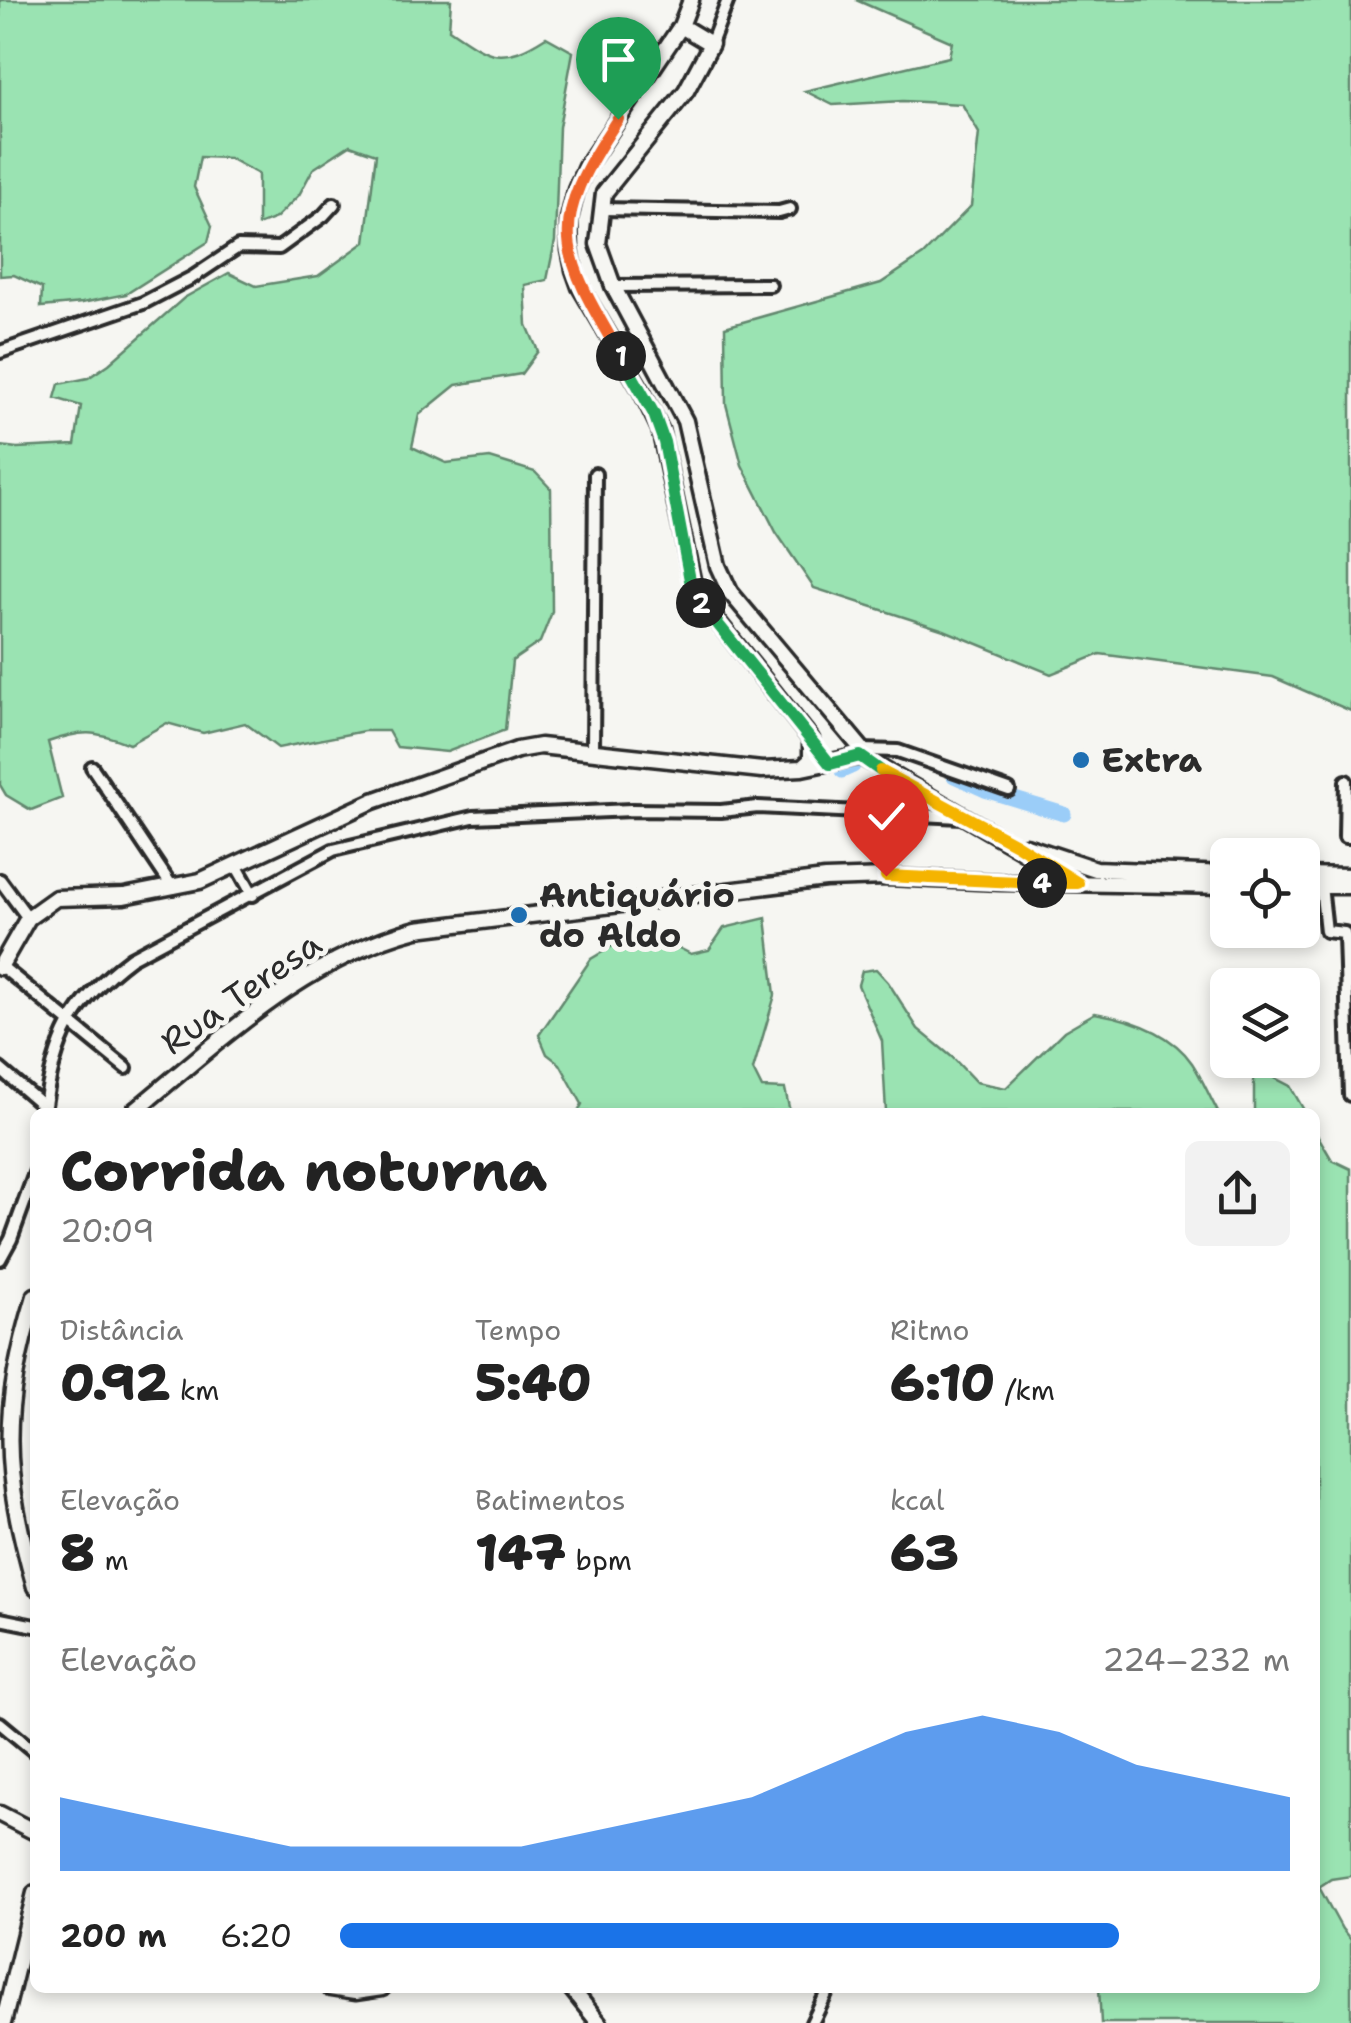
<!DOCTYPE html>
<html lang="pt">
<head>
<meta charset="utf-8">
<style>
  body { margin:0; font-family:"Shantell Sans",sans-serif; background:#f2f2f2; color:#222; height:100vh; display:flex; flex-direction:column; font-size:38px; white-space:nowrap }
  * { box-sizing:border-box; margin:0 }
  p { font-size:32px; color:#767676 }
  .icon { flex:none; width:55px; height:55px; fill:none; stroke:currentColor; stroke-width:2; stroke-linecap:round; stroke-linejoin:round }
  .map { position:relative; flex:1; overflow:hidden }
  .panel { position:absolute; left:30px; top:1108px; width:1290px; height:885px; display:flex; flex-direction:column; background:#fff; border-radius:15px; box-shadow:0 5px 15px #0003 }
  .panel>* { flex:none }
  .buttons { position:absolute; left:1210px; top:838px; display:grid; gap:20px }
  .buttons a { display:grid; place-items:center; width:110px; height:110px; border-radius:15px; background:#fff; box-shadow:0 5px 15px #0003; font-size:50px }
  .pin { position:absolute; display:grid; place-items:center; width:85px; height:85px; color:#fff; margin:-102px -42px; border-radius:50% 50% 50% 0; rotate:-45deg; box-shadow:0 0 10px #0007 }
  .pin .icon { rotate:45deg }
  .km { position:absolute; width:50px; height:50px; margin:-25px; border-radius:50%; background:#222; color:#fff; font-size:28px; line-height:50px; text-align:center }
  .round { display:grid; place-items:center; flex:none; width:105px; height:105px; border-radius:15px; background:#f2f2f2 }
  .headline { display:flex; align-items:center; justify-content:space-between; height:170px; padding:0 30px }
  h1 { font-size:55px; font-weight:800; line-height:75px }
  .figures { display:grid; grid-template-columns:repeat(3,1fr); gap:15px; height:170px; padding:10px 30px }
  .figures div { display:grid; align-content:center }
  .figures b { font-size:50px; font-weight:800 }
  .figures small { font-size:28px; font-weight:400 }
  .figures p { font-size:28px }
  .chart { height:280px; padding:20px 30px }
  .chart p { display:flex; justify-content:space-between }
  .chart svg { width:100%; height:180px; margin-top:10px; fill:#1a73e8; opacity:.7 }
  ul { padding:0 30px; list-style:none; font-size:32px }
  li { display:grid; grid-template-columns:160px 120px 1fr; align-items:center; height:75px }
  li i { height:25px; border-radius:12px; background:#1a73e8 }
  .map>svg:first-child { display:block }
  .green { fill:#9ae3b2; stroke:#62876e; stroke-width:2.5 }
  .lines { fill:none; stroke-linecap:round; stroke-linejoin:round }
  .river { stroke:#9bcdf8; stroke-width:15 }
  .street-casing { stroke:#2b2b2b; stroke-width:18 }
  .secondary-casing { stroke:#2b2b2b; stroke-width:21 }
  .street { stroke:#f6f6f2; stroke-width:10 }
  .secondary { stroke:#f6f6f2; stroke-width:14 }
  .split-1-casing { stroke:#fff; stroke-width:20 }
  .split-2-casing { stroke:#fff; stroke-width:20 }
  .split-3-casing { stroke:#fff; stroke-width:20 }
  .split-4-casing { stroke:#fff; stroke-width:20 }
  .split-5-casing { stroke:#fff; stroke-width:20 }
  .split-1 { stroke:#f0652b; stroke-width:12 }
  .split-2 { stroke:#22a559; stroke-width:12 }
  .split-3 { stroke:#22a559; stroke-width:12 }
  .split-4 { stroke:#f5b400; stroke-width:12 }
  .split-5 { stroke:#f5b400; stroke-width:12 }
  .poi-dot { fill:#1f6fb2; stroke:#f6f6f2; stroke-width:4 }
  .labels { text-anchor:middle; stroke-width:10; stroke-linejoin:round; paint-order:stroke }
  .poi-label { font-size:35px; font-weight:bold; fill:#2b2b2b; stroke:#f6f6f2; text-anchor:start }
  .street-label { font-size:35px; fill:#2b2b2b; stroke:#f6f6f2 }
</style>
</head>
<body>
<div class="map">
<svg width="1351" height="2023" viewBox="0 0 1351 2023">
  <rect width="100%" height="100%" fill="#f6f6f2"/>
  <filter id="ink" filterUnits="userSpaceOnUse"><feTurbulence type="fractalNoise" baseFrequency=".01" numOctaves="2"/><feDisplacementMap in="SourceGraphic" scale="20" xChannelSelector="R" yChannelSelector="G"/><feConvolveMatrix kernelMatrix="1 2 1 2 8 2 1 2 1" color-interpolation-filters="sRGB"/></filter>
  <g filter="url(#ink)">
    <path class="green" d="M0,0h451l-2,29c41,28 52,37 97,8l27,15 -14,75 -4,114 -8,39 -22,5 2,40 11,26 -17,23 -65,11 -37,30 -7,32 34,16 44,-5 45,14 16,17 1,123 -12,30 -28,19 -7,69 -58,22 -50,-5 -9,-16h-24l-86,17 -33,-25 -42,10 -36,-10 -38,21c-35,-14 -47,-14 -81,-2l14,56 -31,12 -25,-15 -6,-10v-339l17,2 58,-3 6,-39 -26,-8 4,-14 29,-6 21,-14 75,-66 45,-25 27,13 62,-10 47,-34 11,-88 -26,-9 -37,24 -14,26 -23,23 -18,7v-51l-29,-16 -29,-1 -6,30 18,39 -4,16 -82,52 -44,9 -41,4 1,-19 -28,-13 -14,1z
      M856,0h495v711l-78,-34 -173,-23 -49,20 -107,-44 -130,-42 -38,-56 -34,-67 -16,-61 -1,-77 156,-44 42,-28 48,-49 8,-73 -17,-29 -59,-3 -70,4 -28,-14 144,-34 3,-15z
      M766,918l9,77 -22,75 9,18 23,1 5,23h-212l4,-8 -22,-40 -13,-10 -8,-19 52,-76 30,-18 20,1 18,-4 32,16 18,-4 15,-22z
      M876,969l12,13 30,47 34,28 24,25 30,6 58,-57 31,-18c35,6 76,19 97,50 10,15 17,33 26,49h-332l-4,-71 -24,-56 4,-14z
      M1254,1060h17v16l19,10 15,26h-51z
      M1315,1131l17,29 19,9v707l-20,3 -12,8 23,42 9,11v83h-250l-2,-35h216z"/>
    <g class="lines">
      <path class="river" d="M842,771l11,-5
        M954,776l31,14 79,24"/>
      <g class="street-casing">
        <path id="street" d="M711,44l17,-44
          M601,209l178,3 11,-3
          M613,286l157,-1
          M0,352l143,-49 50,-26 45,-30 41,1 44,-32 11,-12
          M593,750l2,-276
          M861,750l37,1 111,39
          M92,767l81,121
          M1346,781l-1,56h6
          M236,865l17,30
          M0,880l28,38
          M1321,886l5,45 18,2 1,3 5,159
          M1,966l125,102
          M0,1069l40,34
          M44,1112c10,-72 27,-109 87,-154l202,-108 140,-33 158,-7 90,1 37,-4 203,10
          M0,1259l11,-20 24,-66
          M0,1619l35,7
          M0,1723l35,29
          M812,2023l17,-35"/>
      </g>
      <g class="secondary-casing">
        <path id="secondary" d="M691,0l-10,26 -95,141 -10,23 -7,29 1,31 4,20 6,17 61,103 19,39 35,164 116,146v21l-9,8
          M681,26l30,18 -25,47 -82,102 -6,51 15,42 72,135 33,145 12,26 131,156
          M1026,846l69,23 133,5
          M1302,875l49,1
          M1302,886h49
          M0,967l28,-49 28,-20 68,-2 76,-15 173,-80 144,-51 23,-4 222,24 40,-2 58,-12 218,127
          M133,1112c87,-71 172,-154 284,-183l408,-50 61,-2 114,5 228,4
          M35,1296c-35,116 -33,174 0,291
          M0,1814l35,18
          M330,1988l25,4 27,-4
          M571,1988l28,35
          M3,2023l32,-130"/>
      </g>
      <use href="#street" class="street"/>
      <use href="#secondary" class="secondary"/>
    </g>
  </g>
  <g class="lines" filter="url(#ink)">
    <g class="split-1-casing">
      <path id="split-1" d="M618,119c-72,106 -60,131 3,237"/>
    </g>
    <g class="split-2-casing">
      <path id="split-2" d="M621,356l33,58 10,28 26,138 11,23"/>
    </g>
    <g class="split-3-casing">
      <path id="split-3" d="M701,603l129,161 30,-8 21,15"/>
    </g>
    <g class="split-4-casing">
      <path id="split-4" d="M881,771l135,73 62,39h-36"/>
    </g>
    <g class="split-5-casing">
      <path id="split-5" d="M886,876l156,7"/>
    </g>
    <use href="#split-1" class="split-1"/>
    <use href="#split-2" class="split-2"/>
    <use href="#split-3" class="split-3"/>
    <use href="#split-4" class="split-4"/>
    <use href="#split-5" class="split-5"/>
  </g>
  <g class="poi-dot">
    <circle cx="1081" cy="760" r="10"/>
    <circle cx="519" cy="915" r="10"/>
  </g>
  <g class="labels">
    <g class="poi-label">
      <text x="1101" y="772">Extra</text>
      <text x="539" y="907">Antiquário<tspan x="539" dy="40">do Aldo</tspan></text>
    </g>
    <g class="street-label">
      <text transform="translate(241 993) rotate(-35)" y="12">Rua Teresa</text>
    </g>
  </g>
</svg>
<div class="buttons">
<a><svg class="icon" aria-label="locate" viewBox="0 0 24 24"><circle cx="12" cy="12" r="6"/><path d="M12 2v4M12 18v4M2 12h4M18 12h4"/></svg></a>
<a><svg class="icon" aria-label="layers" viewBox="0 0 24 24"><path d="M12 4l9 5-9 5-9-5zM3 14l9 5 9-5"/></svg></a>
</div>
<div class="pin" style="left:618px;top:119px;background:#1e9e55"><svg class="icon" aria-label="arrive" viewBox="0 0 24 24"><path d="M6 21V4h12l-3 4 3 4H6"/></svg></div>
<div class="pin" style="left:886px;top:876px;background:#d93025"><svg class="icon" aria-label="check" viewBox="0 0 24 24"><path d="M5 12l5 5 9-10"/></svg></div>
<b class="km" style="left:621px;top:356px">1</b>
<b class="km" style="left:701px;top:603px">2</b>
<b class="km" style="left:1042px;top:883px">4</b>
<section class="panel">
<div class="headline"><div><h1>Corrida noturna</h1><p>20:09</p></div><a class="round"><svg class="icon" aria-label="share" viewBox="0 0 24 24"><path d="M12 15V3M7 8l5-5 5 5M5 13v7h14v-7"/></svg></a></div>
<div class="figures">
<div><p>Distância</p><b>0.92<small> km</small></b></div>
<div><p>Tempo</p><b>5:40</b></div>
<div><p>Ritmo</p><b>6:10<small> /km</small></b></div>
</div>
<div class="figures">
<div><p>Elevação</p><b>8<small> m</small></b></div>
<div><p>Batimentos</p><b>147<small> bpm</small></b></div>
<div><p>kcal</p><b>63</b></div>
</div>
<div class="chart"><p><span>Elevação</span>224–232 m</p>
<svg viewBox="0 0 160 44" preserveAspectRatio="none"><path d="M0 44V26L10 30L20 34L30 38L40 38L50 38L60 38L70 34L80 30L90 26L100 18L110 10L120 6L130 10L140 18L150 22L160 26V44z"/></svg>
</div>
<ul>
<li><b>200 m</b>6:20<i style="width:82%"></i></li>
</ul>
</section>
</div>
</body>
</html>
